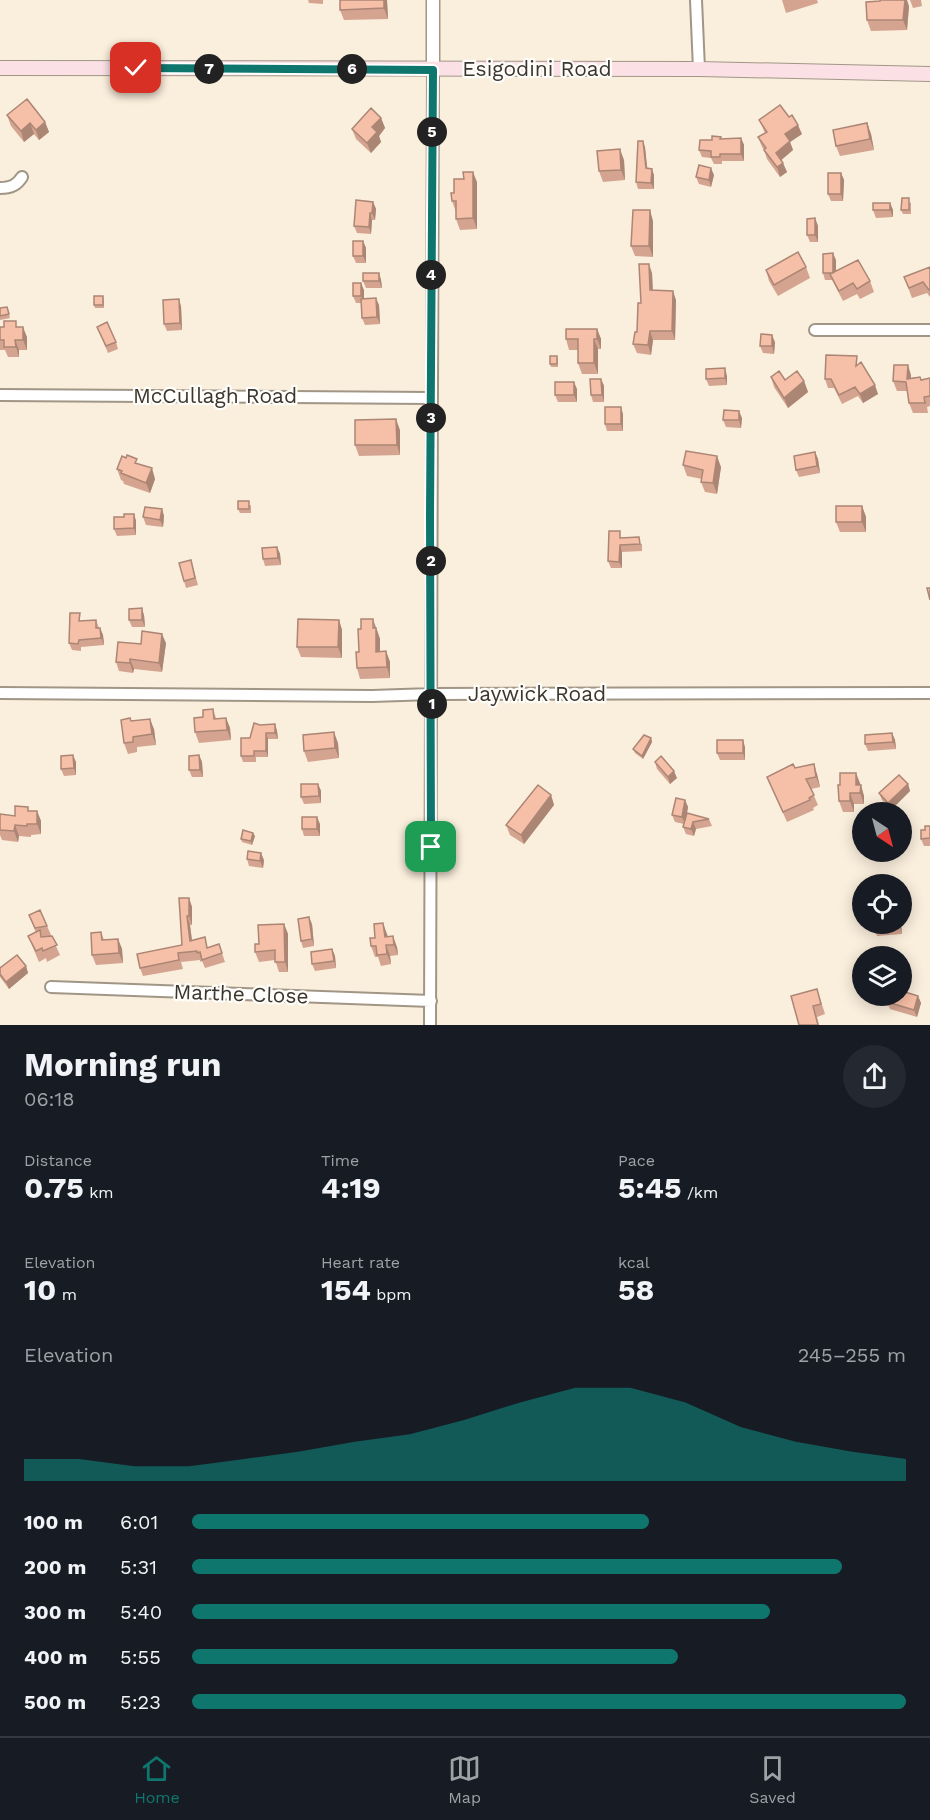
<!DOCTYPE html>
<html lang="en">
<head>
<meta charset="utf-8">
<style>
  body { margin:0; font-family:"Work Sans",sans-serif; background:#242831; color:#f1f3f6; height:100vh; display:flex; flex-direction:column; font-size:22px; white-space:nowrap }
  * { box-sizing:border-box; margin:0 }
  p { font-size:20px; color:#9ea1a6 }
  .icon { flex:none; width:33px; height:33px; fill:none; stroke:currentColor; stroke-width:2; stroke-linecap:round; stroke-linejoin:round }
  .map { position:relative; height:1025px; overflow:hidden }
  .drawer { display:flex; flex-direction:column; background:#171b24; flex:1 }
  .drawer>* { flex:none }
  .needle { width:39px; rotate:144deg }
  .controls { position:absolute; left:852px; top:802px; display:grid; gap:12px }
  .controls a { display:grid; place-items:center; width:60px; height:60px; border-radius:50%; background:#171b24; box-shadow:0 3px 15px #0003; font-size:30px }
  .pin { position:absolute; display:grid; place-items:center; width:51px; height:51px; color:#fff; margin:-26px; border-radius:12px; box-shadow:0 3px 9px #0006 }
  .km { position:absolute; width:30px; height:30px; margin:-15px; border-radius:50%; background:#222; color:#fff; font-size:16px; line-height:30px; text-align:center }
  .round { display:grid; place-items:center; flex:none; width:63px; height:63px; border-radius:32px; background:#242831 }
  .overview { display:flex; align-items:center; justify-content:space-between; height:102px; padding:0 24px }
  h1 { font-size:33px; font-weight:700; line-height:45px }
  .figures { display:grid; grid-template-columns:repeat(3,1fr); gap:9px; height:102px; padding:6px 24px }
  .figures div { display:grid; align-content:center }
  .figures b { font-size:30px; font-weight:700 }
  .figures small { font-size:16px; font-weight:400 }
  .figures p { font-size:16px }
  .chart { height:168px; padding:12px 24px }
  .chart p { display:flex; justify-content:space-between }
  .chart svg { width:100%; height:108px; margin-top:6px; fill:#0f766e; opacity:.7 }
  ul { padding:0 24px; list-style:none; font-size:20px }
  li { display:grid; grid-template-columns:96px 72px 1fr; align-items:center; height:45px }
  li i { height:15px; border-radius:8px; background:#0f766e }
  .tabs { display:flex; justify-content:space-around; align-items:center; height:84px; border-top:2px solid #363941; background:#171b24; font-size:16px; color:#9ea1a6 }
  .tabs a { display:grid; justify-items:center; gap:3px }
  .tabs .current { color:#0f766e }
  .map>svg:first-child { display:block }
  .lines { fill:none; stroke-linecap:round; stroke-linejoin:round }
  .minor-casing { stroke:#a19686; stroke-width:14 }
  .tertiary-casing { stroke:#a19686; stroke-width:15 }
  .secondary-casing { stroke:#a19686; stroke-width:16 }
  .minor { stroke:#fff; stroke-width:10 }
  .tertiary { stroke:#fff; stroke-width:12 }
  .secondary { stroke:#fbe1e6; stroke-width:14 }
  .wall { fill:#d4a490 }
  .shaded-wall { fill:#ac8675 }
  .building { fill:#f6bfa7; stroke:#ac8675; stroke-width:1.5 }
  .route-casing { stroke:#fff; stroke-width:12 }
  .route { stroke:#0f766e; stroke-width:8 }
  .labels { text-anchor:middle; stroke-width:4.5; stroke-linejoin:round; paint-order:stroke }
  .street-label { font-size:21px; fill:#3a362f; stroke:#fffdf9 }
</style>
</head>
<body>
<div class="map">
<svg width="930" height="1025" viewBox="0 0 930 1025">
  <rect width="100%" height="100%" fill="#faeedc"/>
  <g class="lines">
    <g class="minor-casing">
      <path id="minor" d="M696,0l3,69
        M0,188c11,0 17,-3 22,-11
        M815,330h115
        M0,395l431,3
        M0,693l372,3 60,-2 498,-1
        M51,987l380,14
        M430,1025l3,-955"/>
    </g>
    <g class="tertiary-casing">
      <path id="tertiary" d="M433,70v-70"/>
    </g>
    <g class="secondary-casing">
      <path id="secondary" d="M0,68l699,1 231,5"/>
    </g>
    <use href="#minor" class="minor"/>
    <use href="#tertiary" class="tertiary"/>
    <use href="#secondary" class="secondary"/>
  </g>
  <path class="wall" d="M308,0h15v4l-14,-1z
    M340,0h47l1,19 -44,1 -4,-10z
    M782,0h35l1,3 -32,10z
    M910,0h11l1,6 -9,2z
    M909,6l-2,24 -36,1 -4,-11z
    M7,115l38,7 4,10 -10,8 -5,-6 -10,8 -13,-16z
    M381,118l4,10 -6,8 2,6 -10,11 -15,-14 -4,-10z
    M759,120l43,14 -12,8 3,8 -12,10 6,12 -7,5 -13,-18 -3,-9 -2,-3 -4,-10 7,-4z
    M867,123l4,11 3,16 -34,6 -4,-10z
    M721,137v2l20,-1 3,7v16h-22v3h-8l-3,-6 -9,-1 -3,-7 13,-10z
    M645,147l2,22 7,6v14h-16l-2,-7z
    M624,160l1,20 -22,2 -4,-11z
    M841,173l3,7 -1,21h-12l-3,-7z
    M714,175l-3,12 -12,-3 -3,-7z
    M477,182v47l-17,1 -4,-11v-7l-4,-11 2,-8z
    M373,202l3,7 -1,11h-3l-1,14 -14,-1 -3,-7z
    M911,202v12h-8l-2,-4z
    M890,203l3,7v7l-17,1 -3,-8z
    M815,218l3,8v16h-8l-3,-7z
    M653,221v36l-18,-1 -4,-10z
    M363,241l3,7v15h-10l-3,-7z
    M836,260v11l34,10 4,11 -14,7 -3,-5 -14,7 -11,-21h-7l-2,-7z
    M806,267l4,11 -32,18 -9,-15 -3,-11z
    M930,267v30l-3,-4 -15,5 -8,-21z
    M379,273l2,7 1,8h-16l-3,-7z
    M652,273l1,17 23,10 -1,40h-22l-2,15 -14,-2 -4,-9 4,-12 4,-29z
    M364,290v9l15,6 1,19 -15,1 -3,-7v-15h-6l-3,-7z
    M103,296l1,4v8h-9l-1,-3z
    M181,306l1,24 -15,1 -3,-7z
    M7,307l3,11 -10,2v-12z
    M0,327h18l9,10v13h-8v7h-11l-3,-7h-5z
    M97,327l19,15 2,7 -10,4z
    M597,329l4,10v10h-3v25h-16l-4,-11v-13h-9l-3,-11z
    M775,342l-1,12 -11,-1 -3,-7z
    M557,356l1,3v8h-7l-1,-3z
    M860,364l18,30 -15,9 -5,-7 -16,8 -8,-16h-6l-3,-9z
    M911,375v3l9,-1 2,3 8,-2v28l-3,1 1,6h-15l-4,-10 -1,-12h-11l-4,-10z
    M727,376v9l-18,1 -3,-7z
    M771,377l14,3 19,1 4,11 -20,16 -14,-21z
    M601,379l3,7v16h-11l-2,-7z
    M577,389v13h-19l-3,-7z
    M623,414v17h-16l-2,-7z
    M742,418l-1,10 -15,-1 -3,-7z
    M400,430v25l-41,1 -4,-11z
    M815,452l3,7 2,14 -21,4 -3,-7z
    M126,458l13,6 16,15 -5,14 -26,-9 -1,-3 -2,-1 -4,-11z
    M683,465l38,2 -4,27 -12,-2 -4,-10 1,-3 -15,-3z
    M251,505v8h-11l-2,-4z
    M862,506l4,11v15h-26l-4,-10z
    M162,509l2,7 -1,11 -17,-2 -3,-8z
    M134,514l2,7v14l-19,1 -3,-7 10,-12z
    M622,538l20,6v7l-20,1v16h-11l-3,-7z
    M277,547l3,7 1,11 -16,1 -2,-7z
    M193,567l5,18 -12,3 -2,-7z
    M144,615l1,12h-13l-3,-7z
    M96,620l3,8h1l3,7 1,10 -23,2v4l-9,-1 -3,-7 13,-22z
    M339,620l3,10v28l-41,-1 -4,-10z
    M377,630l3,9v13l6,-1 4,11v16l-30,1 -3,-11 2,-16z
    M166,643l-4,29 -28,-3 -1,4 -14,-2 -3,-9 25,-18z
    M213,709l3,9h10l4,10 1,12 -32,3 -4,-11 8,-15z
    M132,721l22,8 2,16 -19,2v5l-9,2 -4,-11z
    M275,724l2,7 1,8h-10v18h-12v5h-13l-2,-6 9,-18 10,-13z
    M892,733l3,7 1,9 -28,2 -3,-7z
    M651,738l1,4 -9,17 -8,-6 -2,-4z
    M338,743l1,15 -31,4 -4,-11z
    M745,747v13h-25l-3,-7z
    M199,755l3,7 1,15h-11l-3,-7z
    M76,762v13l-12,1 -3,-7z
    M655,762l22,16 -7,6 -13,-15z
    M795,768l22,6 3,13 -9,2 7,16 -5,3 1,2 -27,12 -20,-45z
    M860,783l4,13v8h-10v8h-11l-4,-11z
    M318,784l3,7v12l-17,1 -3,-7z
    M908,784l2,7 -19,19 -9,-10 -3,-7z
    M551,795l3,10 -30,39 -14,-9 -4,-10z
    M685,800l3,7 -2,11 23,1 3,7 -16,3 -2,7 -8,-2 -3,-7 1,-3 -9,-2 -3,-7z
    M30,811h7l4,10v13l-10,1v2l-12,-1 -1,6 -16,-2 -2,-5v-21l15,2z
    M320,824v12h-16l-2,-7z
    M930,826v20h-6l-3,-7 4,-9z
    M255,836l-3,9 -10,-3 -1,-3z
    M247,859l17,1 -1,8 -14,-2z
    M189,898l3,9v18h-2l2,15 16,8 11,-4 6,18 -20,6 -3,-7 -2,1v-2l-19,2 2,7 -40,7 -3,-8 42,-23z
    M29,915l18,11 13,29 -13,7 -1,-4 -7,4 -11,-26 8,-3z
    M284,924l4,10v38h-9l-4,-12 -16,2 -4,-10 4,-8z
    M312,924l2,22 -11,2 -2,-7z
    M873,924h28l1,10 -25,2z
    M101,932l3,8 14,-1 4,10 1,14 -27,2 -4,-10z
    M387,934l1,3 9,10 1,8 -8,1 1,8 -10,2 -3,-9h-3l-4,-11 4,-8z
    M332,949l3,7 1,12 -21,3 -3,-7z
    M26,966l2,7 -19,16 -9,-12v-9z
    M817,989l8,25 -8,3 2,8h-20z
    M918,996l3,7 -4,14 -27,-8 -3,-7z"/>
  <path class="shaded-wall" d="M384,0h3l1,19 -4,-11z
    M905,0h2l2,6 -2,24 -4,-10z
    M381,118l4,10 -6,8 2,6 -10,11 -4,-10 5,-16z
    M45,122l4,10 -10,8 -3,-10z
    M30,123l4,11 -10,8 -3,-11z
    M867,123l4,11 3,16 -4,-11z
    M798,125l4,9 -12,8 3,8 -14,12 -3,-9 9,-19z
    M741,138l3,7v16l-3,-7z
    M643,141l2,6 3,28 -2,-7z
    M620,149l4,11 1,20 -4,-10z
    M783,163l4,9 -7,5 -3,-10z
    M711,168l3,7 -3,12 -2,-7z
    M652,169l2,6v14l-3,-6z
    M473,172l4,10v47l-4,-11z
    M841,173l3,7 -1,21 -2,-7z
    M373,202l3,7 -1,11 -3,-7z
    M890,203l3,7v7l-3,-7z
    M650,210l3,11v36l-4,-11z
    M370,213l2,7 -1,14 -2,-7z
    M815,218l3,8v16l-3,-7z
    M363,241l3,7v15l-3,-7z
    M833,253l3,7v20l-3,-7z
    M649,264l3,9 1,27 -3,-10z
    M379,273l2,7 1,8 -3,-7z
    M361,283l3,7v13l-3,-7z
    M673,291l3,9 -1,40 -3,-9z
    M376,298l3,7 1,19 -3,-7z
    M179,299l2,7 1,24 -2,-7z
    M23,327l4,10v13l-4,-10z
    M597,329l4,10v10l-4,-10z
    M650,331l3,9 -2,15 -3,-10z
    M772,335l3,7 -1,12 -2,-8z
    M594,339l4,10v25l-4,-11z
    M15,340l4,10v7l-3,-10z
    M908,365l3,10 -1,14 -3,-10z
    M725,368l2,8v9l-2,-7z
    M601,379l3,7v16l-2,-7z
    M804,381l4,11 -20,16 -4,-10z
    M574,382l3,7v13l-3,-7z
    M875,385l3,9 -15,9 -3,-9z
    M621,407l2,7v17l-2,-7z
    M739,411l3,7 -1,10 -2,-8z
    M396,419l4,11v25l-3,-10z
    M815,452l3,7 2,14 -3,-7z
    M717,456l4,11 -4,27 -4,-11z
    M152,468l3,11 -5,14 -4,-10z
    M862,506l4,11v15l-4,-10z
    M162,509l2,7 -1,11 -3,-7z
    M134,514l2,7v14l-2,-7z
    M620,545l2,7v16l-3,-6z
    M277,547l3,7 1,11 -3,-7z
    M142,608l2,7 1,12 -3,-7z
    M373,619l7,20v23l-4,-10z
    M339,620l3,10v28l-4,-11z
    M100,628l3,7 1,10 -3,-7z
    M162,634l4,9 -4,29 -3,-9z
    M386,651l4,11v16l-3,-11z
    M130,659l4,10 -1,4 -3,-10z
    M226,718l4,10 1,12 -4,-10z
    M150,719l4,10 2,16 -4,-11z
    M275,724l2,7 1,8 -3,-6z
    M334,732l4,11 1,15 -4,-10z
    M266,733l2,6v18l-2,-6z
    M892,733l3,7 1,9 -3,-7z
    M651,738l1,4 -9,17 -1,-3z
    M743,740l2,7v13l-2,-7z
    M73,755l3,7v13l-2,-7z
    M199,755l3,7 1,15 -3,-7z
    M814,764l3,10 3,13 -4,-10z
    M674,771l3,7 -7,6 -2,-7z
    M856,773l4,10v10l-4,-8z
    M318,784l3,7v12l-2,-7z
    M908,784l2,7 -19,19 -3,-7z
    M861,785l3,11v8l-4,-11z
    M850,793l4,11v8l-4,-11z
    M551,795l3,10 -30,39 -3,-9z
    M685,800l3,7 -3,17 -3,-7z
    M37,811l4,10v13l-4,-10z
    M317,817l3,7v12l-3,-7z
    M693,822l3,7 -2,7 -3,-7z
    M15,825l4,11 -1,6 -4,-11z
    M253,833l2,3 -3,9 -1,-4z
    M261,853l3,7 -1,8 -3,-7z
    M189,898l3,9v18l-3,-9z
    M187,916l3,9 3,25 -3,-9z
    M309,917l3,7 2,22 -2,-7z
    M383,923l4,11 2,11 -4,-8z
    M284,924l4,10v38l-3,-10z
    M899,924h2l1,10z
    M393,936l4,11 1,8 -4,-10z
    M118,939l4,10 1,14 -4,-10z
    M386,945l4,11 1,8 -4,-10z
    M332,949l3,7 1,12 -2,-7z
    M26,966l2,7 -19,16 -3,-7z
    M918,996l3,7 -4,14 -3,-7z"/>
  <path class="building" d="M340,0h44v8l-44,2z
    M880,0h25l-2,20h-36l-1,-18 14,-1z
    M27,99l18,23 -9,8 -6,-7 -9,8 -14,-16z
    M780,105l9,12 3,-2 6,10 -13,9 5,7 -14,12 7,10 -6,4 -13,-17 2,-2 -8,-11 9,-5 -8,-12z
    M371,108l10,10 -9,9 5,5 -10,11 -15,-14z
    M867,123l3,16 -34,7 -3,-16z
    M712,136l9,1 -1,2 21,-1v16h-21v3h-9v-6l-12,-1 1,-10h12z
    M638,141h5l3,27 6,1 -1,14 -15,-1z
    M620,149l1,21 -22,1 -2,-20z
    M699,165l12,3 -2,12 -13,-3z
    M463,172h10v46l-17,1v-18h-4l-1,-8h3v-14h10z
    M828,173h13v21h-13z
    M902,198h7v12h-8z
    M356,200l17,2 -1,11h-2l-1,14 -15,-1z
    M873,203h17v7h-17z
    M633,210h17l-1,36h-18z
    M815,218v17h-8v-16z
    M353,241h10v15h-10z
    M798,252l8,15 -32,18 -8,-15z
    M833,253v20h-10v-19z
    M858,260l12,21 -13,8 -4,-6 -14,8 -9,-17z
    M639,264h10l1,26 23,1 -1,40h-22l-2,14 -15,-1 2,-12h2l1,-29h3z
    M930,267v23h-1l-6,-8 -14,6 -5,-11z
    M363,273h16v8h-16z
    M353,283h8v13h-8z
    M94,296h9v9h-9z
    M376,298l1,19 -15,1 -1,-19z
    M179,299l1,24 -16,1 -1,-24z
    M7,307l2,7 -9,2v-8z
    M4,321h12v6h7v13h-8l1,7h-12v-7h-4v-13h4z
    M107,322l9,20 -10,4 -9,-19z
    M566,329h31v10h-3v24h-16v-24h-12z
    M761,334l11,1v11h-12z
    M826,355l31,1 -1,10 5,-4 14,23 -15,9 -5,-7 -16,8 -8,-16h-6z
    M550,356h7v8h-7z
    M894,365h14l-1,14 13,-2 1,3 9,-2v18l-6,1 1,6h-16l-3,-21 -13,-1z
    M725,368v10l-19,1v-10z
    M779,371l6,9 12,-9 7,10 -20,17 -13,-21z
    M590,379h11l1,16h-11z
    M555,382h19v13h-19z
    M605,407h16v17h-16z
    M724,410l15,1v9h-16z
    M396,419l1,26h-42v-25z
    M686,451l31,5 -4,27 -12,-1 2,-12 -20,-5z
    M815,452l2,14 -21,4 -2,-14z
    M127,455l10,4 -2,4 17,5 -6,15 -25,-10 1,-2 -5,-2 5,-13 4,2z
    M238,501h11v8h-11z
    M836,506h26v16h-26z
    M145,507l17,2 -2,11 -17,-3z
    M124,514h10v14l-20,1v-12h10z
    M609,531h11v7l19,-1 1,7 -20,1 -1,17 -11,-1z
    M277,547l1,11 -15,1 -1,-11z
    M191,560l4,18 -11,3 -5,-18z
    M927,588h3v12z
    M142,608v12h-13v-11z
    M70,613h10l-1,8 17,-1v8h4l1,10 -22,2 -1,4 -9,-1z
    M298,619l41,1 -1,27h-41z
    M361,619h12v9h3v24l10,-1 1,16 -30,1 -1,-16h3l-1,-23h3z
    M142,631l20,3 -3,29 -29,-4v4l-14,-1 2,-20 23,2z
    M213,709l1,10 12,-1 1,12 -32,2 -1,-14 9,-1v-7z
    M130,718l1,3 19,-2 2,15 -19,3v5l-9,1 -3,-23z
    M254,723l6,2 15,-1v9h-9v18h-12v5h-13v-18h9z
    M334,732l1,16 -31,3 -1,-16z
    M892,733l1,9 -28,2v-9z
    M644,735l7,3 -9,18 -9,-7z
    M717,740h26v13h-26z
    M73,755l1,13 -13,1v-13z
    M199,755l1,15h-11v-14z
    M661,756l13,15 -6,6 -13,-15z
    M793,764l2,4 19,-4 2,13 -10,2 8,16 -5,3 1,2 -27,12 -16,-35z
    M840,773h16v12h5l-1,8h-10v8h-11l-1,-16h2z
    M899,775l9,9 -20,19 -9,-10z
    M301,784h17l1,12 -18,1z
    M538,785l13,10 -30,40 -15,-10z
    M676,798l9,2 -3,17 -10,-2z
    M15,806l13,1v4h9v13h-10v2l-12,-1 -1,6 -14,-1v-16l15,2z
    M687,813l22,6 -16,3 -2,7 -8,-2z
    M302,817h15v12h-15z
    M925,826h5v12l-9,1v-9h4z
    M243,830l10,3 -2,8 -10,-2z
    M248,851l13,2 -1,8 -13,-2z
    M875,878h10v7h-10z
    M179,898h10v18h-2l3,25 15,-4 2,11 12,-4 3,9 -20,7 -2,-8 -3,1v-2l-19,2 1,7 -39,8 -3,-14 45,-9z
    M40,910l7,16 -12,2 -6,-13z
    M309,917l3,22 -11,2 -3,-22z
    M383,923l2,14 8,-1 1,9h-8l1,9 -10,1 -1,-9h-5l-1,-8h5l-1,-14z
    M284,924l1,38h-10v-12l-20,2v-8h4l-1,-19z
    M873,924h19l-19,2z
    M40,930l1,7 11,-1 5,9 -14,6 -1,-3 -6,3 -8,-15z
    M101,932l1,8 16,-1 1,14 -27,2 -1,-22z
    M332,949l2,12 -22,3 -1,-12z
    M17,955l9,11 -20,16 -6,-8v-6z
    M817,989l4,15 -8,2 5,19h-19l-8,-29z
    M902,991l16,5 -4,14 -27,-8 2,-6h13z"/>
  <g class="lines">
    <g class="route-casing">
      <path id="route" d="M136,68l297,2 -3,446 1,331"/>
    </g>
    <use href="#route" class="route"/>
  </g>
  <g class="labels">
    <g class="street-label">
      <text x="537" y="76">Esigodini Road</text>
      <text x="215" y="403">McCullagh Road</text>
      <text x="537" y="701">Jaywick Road</text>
      <text transform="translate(241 994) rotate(2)" y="7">Marthe Close</text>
    </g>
  </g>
</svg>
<div class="controls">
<a><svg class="needle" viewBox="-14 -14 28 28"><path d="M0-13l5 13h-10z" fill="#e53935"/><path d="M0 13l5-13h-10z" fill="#9ea1a6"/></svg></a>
<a><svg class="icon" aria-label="locate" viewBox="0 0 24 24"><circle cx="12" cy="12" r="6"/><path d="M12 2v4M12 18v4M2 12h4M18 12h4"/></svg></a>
<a><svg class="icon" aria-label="layers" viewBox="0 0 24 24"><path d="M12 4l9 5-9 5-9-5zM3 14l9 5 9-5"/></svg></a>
</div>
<div class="pin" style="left:431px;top:847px;background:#1e9e55"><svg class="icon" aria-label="arrive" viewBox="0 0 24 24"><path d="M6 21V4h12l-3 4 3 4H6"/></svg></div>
<div class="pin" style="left:136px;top:68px;background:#d93025"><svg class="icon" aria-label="check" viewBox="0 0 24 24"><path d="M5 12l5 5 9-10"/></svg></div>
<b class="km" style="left:432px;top:704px">1</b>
<b class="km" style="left:431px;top:561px">2</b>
<b class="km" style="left:431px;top:418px">3</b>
<b class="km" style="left:431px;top:275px">4</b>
<b class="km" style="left:432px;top:132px">5</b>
<b class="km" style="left:352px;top:69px">6</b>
<b class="km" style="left:209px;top:69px">7</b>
</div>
<section class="drawer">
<div class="overview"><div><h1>Morning run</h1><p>06:18</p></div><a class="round"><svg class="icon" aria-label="share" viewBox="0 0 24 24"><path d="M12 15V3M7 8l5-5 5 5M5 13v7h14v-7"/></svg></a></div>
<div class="figures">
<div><p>Distance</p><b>0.75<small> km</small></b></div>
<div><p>Time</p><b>4:19</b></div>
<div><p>Pace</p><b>5:45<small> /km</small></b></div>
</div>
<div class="figures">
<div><p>Elevation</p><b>10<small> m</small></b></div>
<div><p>Heart rate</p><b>154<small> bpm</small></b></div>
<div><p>kcal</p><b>58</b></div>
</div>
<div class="chart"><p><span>Elevation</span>245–255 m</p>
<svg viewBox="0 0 160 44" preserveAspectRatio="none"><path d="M0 44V35L10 35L20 38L30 38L40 35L50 32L60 28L70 25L80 19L90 12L100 6L110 6L120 12L130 22L140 28L150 32L160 35V44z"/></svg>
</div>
<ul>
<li><b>100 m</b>6:01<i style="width:64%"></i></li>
<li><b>200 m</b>5:31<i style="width:91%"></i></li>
<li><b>300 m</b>5:40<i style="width:81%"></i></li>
<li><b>400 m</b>5:55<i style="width:68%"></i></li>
<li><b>500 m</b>5:23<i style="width:100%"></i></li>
</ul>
</section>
<nav class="tabs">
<a class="current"><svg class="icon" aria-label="home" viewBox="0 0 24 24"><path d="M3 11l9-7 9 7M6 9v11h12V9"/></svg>Home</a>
<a><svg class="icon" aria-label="map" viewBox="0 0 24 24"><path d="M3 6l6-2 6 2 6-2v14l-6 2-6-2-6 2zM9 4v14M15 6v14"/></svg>Map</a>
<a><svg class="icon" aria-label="saved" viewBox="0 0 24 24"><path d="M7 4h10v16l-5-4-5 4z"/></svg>Saved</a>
</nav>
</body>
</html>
